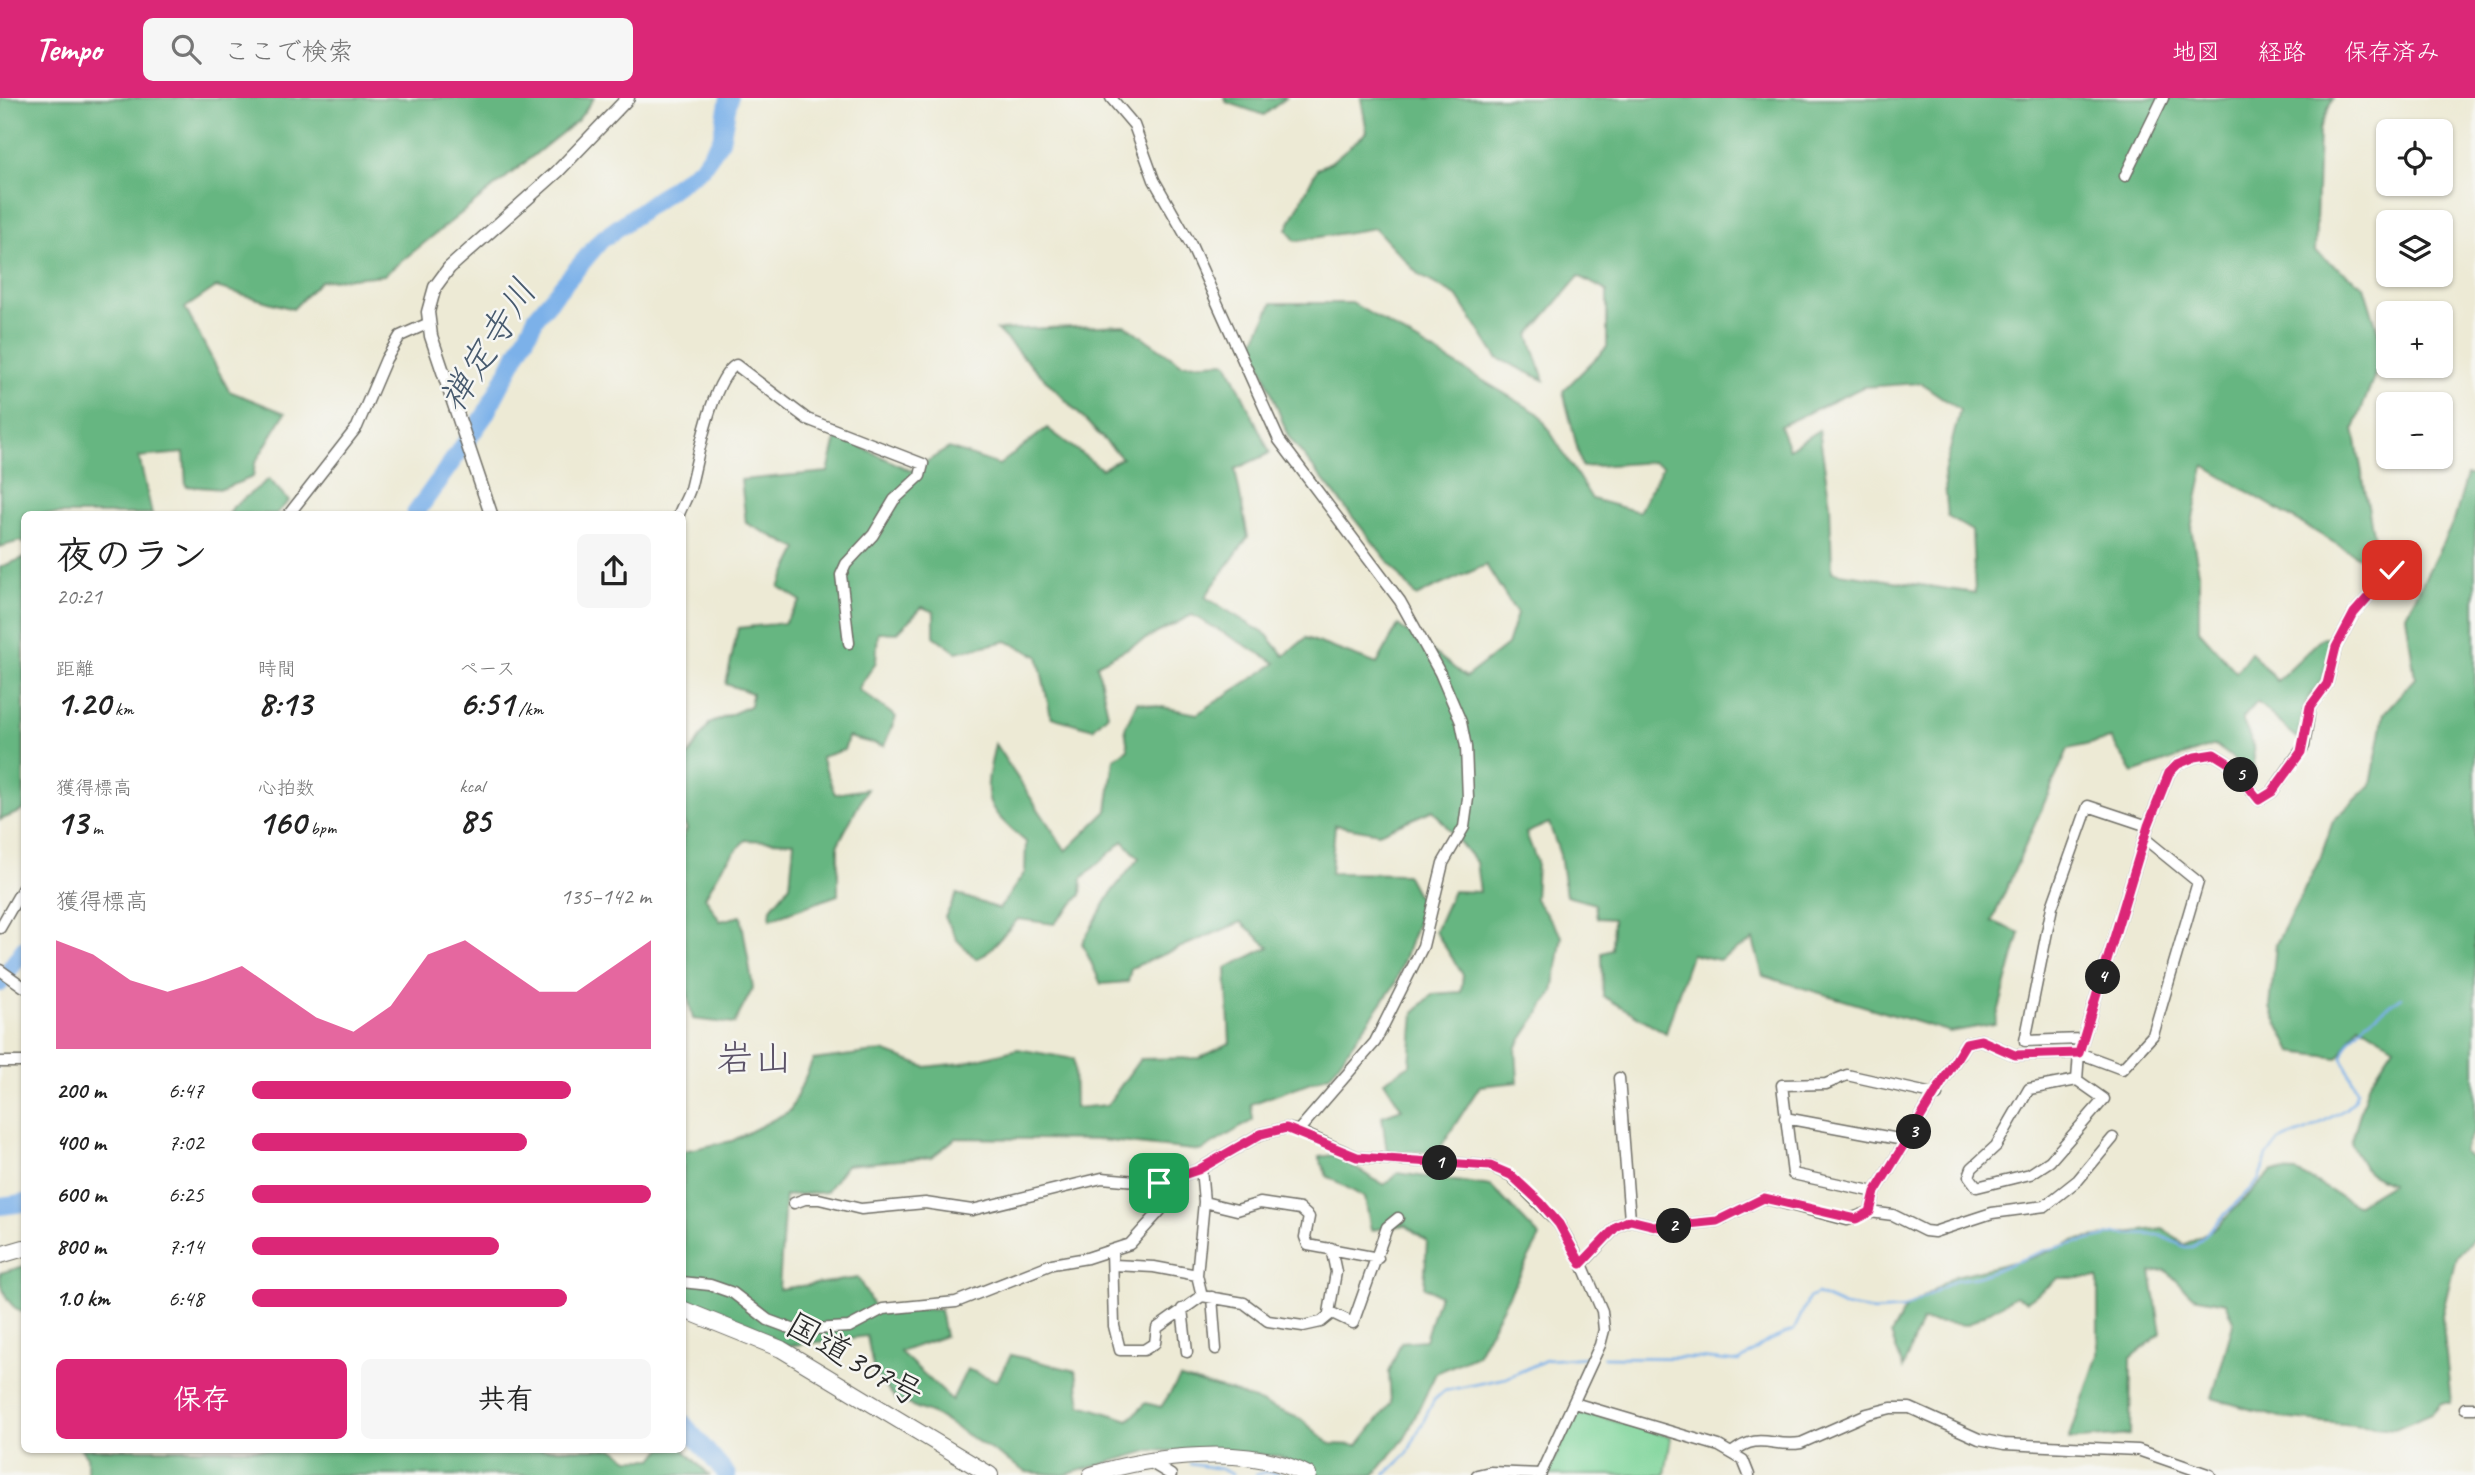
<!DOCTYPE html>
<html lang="ja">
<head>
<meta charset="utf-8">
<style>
  body { margin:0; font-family:Caveat,"Klee One",sans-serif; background:#f6f6f6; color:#222; height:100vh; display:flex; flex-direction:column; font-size:26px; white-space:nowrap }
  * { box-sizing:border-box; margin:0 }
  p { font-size:23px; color:#767676 }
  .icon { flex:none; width:38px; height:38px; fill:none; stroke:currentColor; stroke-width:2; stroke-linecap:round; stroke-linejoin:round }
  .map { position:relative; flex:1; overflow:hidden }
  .drawer { position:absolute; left:21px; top:413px; width:665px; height:942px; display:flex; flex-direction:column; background:#fff; border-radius:10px; box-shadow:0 2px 5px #0004 }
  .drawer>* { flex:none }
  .buttons { position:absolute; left:2376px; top:21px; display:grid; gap:14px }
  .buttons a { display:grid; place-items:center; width:77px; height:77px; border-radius:10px; background:#fff; box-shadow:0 2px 5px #0004; font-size:35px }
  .pin { position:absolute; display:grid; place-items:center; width:60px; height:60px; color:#fff; margin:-30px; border-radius:14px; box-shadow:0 4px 10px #0006 }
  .km { position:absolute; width:35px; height:35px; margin:-18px; border-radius:50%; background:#222; color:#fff; font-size:19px; line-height:35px; text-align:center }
  .round { display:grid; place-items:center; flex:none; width:74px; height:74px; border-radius:10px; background:#f6f6f6 }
  .overview { display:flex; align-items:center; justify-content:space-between; height:119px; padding:0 35px }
  h1 { font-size:38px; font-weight:600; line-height:52px }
  .stats { display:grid; grid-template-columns:repeat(3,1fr); gap:10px; height:119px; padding:7px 35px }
  .stats div { display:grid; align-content:center }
  .stats b { font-size:35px; font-weight:600 }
  .stats small { font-size:19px; font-weight:400 }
  .stats p { font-size:19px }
  .chart { height:196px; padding:14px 35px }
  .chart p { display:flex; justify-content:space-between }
  .chart svg { width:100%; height:126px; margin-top:7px; fill:#db2777; opacity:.7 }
  .action { display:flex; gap:14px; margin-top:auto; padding:14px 35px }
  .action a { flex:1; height:80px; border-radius:10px; background:#db2777; color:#fff; font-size:28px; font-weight:600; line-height:80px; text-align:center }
  .action a+a { background:#f6f6f6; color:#222 }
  ul { padding:0 35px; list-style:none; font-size:23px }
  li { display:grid; grid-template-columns:112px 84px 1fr; align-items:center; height:52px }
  li i { height:18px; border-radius:9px; background:#db2777 }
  header { display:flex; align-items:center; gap:42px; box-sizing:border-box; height:98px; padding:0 35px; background:#db2777; color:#fff }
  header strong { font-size:33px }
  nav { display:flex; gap:38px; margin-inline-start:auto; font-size:24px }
  .search { width:490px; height:63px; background:#f6f6f6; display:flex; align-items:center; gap:18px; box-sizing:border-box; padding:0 24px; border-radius:10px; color:#767676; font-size:26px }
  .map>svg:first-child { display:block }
  .green { fill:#7dd499; stroke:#548062; stroke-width:2 }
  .forest { fill:#66b681; stroke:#487056; stroke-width:2; fill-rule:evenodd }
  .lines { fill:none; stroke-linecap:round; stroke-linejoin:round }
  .stream { stroke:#7bb1e9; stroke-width:2.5 }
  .river { stroke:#7bb1e9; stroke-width:18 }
  .minor-casing { stroke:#6f6e66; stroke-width:13 }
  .major-casing { stroke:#6f6e66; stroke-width:15 }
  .highway-casing { stroke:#6f6e66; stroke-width:18 }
  .minor { stroke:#fff; stroke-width:10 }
  .major { stroke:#fff; stroke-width:12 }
  .highway { stroke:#fff; stroke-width:16 }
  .route-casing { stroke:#fff; stroke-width:14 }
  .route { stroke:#db2777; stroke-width:9 }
  .labels { text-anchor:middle; stroke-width:5; stroke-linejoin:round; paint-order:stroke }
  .street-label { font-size:35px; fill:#2b2b2b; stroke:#f6f6f2 }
  .water-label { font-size:37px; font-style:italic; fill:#475a6e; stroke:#f6f6f2 }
  .quarter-label { font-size:38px; fill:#5c5368; stroke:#f6f6f2 }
</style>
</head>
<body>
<header>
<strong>Tempo</strong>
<div class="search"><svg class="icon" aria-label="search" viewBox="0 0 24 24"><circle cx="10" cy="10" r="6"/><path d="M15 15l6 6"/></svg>ここで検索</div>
<nav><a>地図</a><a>経路</a><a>保存済み</a></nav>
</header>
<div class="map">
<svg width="2475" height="1377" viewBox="0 0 2475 1377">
  <rect width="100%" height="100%" fill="#f6f6f2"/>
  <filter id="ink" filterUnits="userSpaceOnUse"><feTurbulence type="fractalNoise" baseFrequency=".0143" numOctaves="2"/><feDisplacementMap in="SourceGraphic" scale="14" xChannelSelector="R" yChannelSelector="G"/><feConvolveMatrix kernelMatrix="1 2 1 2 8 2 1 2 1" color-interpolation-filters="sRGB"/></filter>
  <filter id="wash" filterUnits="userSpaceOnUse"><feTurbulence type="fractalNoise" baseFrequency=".00686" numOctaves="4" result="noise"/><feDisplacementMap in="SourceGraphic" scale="28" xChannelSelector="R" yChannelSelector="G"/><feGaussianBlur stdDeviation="1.57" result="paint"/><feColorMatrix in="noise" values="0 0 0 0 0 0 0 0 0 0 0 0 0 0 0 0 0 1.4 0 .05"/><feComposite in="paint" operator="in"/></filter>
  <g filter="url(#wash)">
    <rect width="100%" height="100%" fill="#edead5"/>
    <path class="green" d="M1583,1314l88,25 -6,38h-118l28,-59z"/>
    <path class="forest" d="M0,0h594l-16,22 -194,155 -64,6 -27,28 -77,-22 -31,21 44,83 56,22 -30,50 -2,14 -31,12 -36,-3 -2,-33 -45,4 13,57h-128v30l-4,-3 -20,6z
      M1224,0h62l-22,17 -38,-13z
      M1361,0h972l-14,32 -4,122 49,34 20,65 -30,78 22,121 -9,12 -163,-96 -13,62 8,45v57l37,42 15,-20 26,29 46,-44 11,1 -12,42 -16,22 -9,36 -40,-36 -15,17 11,26 2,29 -40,-29 -82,28 -22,-34 -43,10 -76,172 28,12 -25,91 -45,8 -187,-56 -10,-36 -34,20 -28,-6 -25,79 -63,-37 -1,-43 10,-3 1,-31 -16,-1 -2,-14 -29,-8 -6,-41 -11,-32 -23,10 11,29 -2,37 27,37 -9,56 -37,56 2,34 -38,4 -42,65 -51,1 -5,-36 20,-7 -18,-28 26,-16 4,-53 19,-18 28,-2 2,-17 -28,-44 18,-40 27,1 -4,-30 -43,-52 -54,23 -44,-8 -4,48 75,1 17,32 -28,78 -65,91 -79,29 2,16 -52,31 -101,-11 -144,-2 -24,19 -86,8 -20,27 -41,4 -6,93 79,-11 16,29 66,3 5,26 -45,16 52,48 15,-31 30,12 14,-26 65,16 5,34 48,15 17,-17 15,4 19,-29 54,14 67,27 29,25 28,1 33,-42 -2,-31 12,-30 24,-2 14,-45 -15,-8 3,-46 -22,-16 -34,5 -6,-32 -38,-22 -8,-19 14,-2 51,30 14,-12 93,13 49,51 -63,118 -41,18 -31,65 -31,37h-53l-42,-19 -127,-6 -88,25 -38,-3 -89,-56 -40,-16 -23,-27 -7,-37 -80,10 -104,-46v-149l49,-10 58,-30 23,-51 70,-9 42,16 37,-4 56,-14 56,10 1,49 32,-3 33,-46 60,-1 30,-15 -4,-75 43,-21 -28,-25 -110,46 -3,14 -27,2 -19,-41 31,-53 26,-32 -16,-17 -41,37 -1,17 -27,29 -36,-5 -32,35 -10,5 -19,-19 -12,-23 12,-23 42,15 26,-37 1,-30c-45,-38 -43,-42 -31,-98l71,107 41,-40 7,-52 14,-10 -3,-21 12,-26 60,12 79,-51 -84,-48 -95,49 11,50 -15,15 -42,-12 -13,-61 -31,-15 -51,11 -22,-16v-24l-12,-5 -25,26 -19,-1 -2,30 -18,27 38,28 -12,29 -36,-9 -4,13 -23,7 14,37 32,-5 -29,55v51l-68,24 1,-11 19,-23 4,-43 -49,-2 -21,24 -19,33 15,24 21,-5 12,72 -19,36 -41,-5 -10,-45 -1,-136 5,-9 -4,-8 -1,-62 5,-1 22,-34 41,-18 2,-13 -26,-9 12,-56 46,-5 17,-22 -22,-14 19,-38 -52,-26 -5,-43 87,-8 9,-37 74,36 38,-23 50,17 48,-37 55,41 20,-11 -125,-128 128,-5 57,39 45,-2 43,91 -35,16 13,68 -43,60 62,38 17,21 22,-18 71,26 21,-39 68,52 41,-32 10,-31 -31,-49 -70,31 -128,-160 -35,-92 19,-41h80l187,111 53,85 47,13 24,-46 -10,-4 -71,5 -19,-76 44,-44v-56l-28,-15 -50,59 15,45 -47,-22 -39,-61 -39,-22 -44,-47 -80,13 -8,-12 30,-60 14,-7 36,-30zM1921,285l39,27 -16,63 4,44 24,14 3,62 -143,-21 -2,-68 -11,-74 -30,19 -9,-23 83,-39z
      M2467,377h8v653l-12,24 12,9v76l-19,20 -14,58 9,88h-10l-9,10 -37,16 -115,-11 -68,-20 22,-77 -8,-18 -33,-6 -27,-27 -15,2 10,61 -30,25 -1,77 -61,5 29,-85v-77h-39l-32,23 -12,-5 -48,29 -46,-4 -18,47 -12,-34 15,-26 49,-32 80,-19 41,-17 87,-12 21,17 33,-18 55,-56 25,1 59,33 35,-21 -25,-13 -15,-27 17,-59 26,-39 -35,-22 -21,34 -46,-6 -22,-44 6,-64 44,-85 13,-38 38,-36 13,-72 31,-35 -9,-63 48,-94z
      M269,381l20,22 -13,13h-47l4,-7z
      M24,460v252l-24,10v-253z
      M24,1168v47c-16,-6 -24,-25 -24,-40z
      M81,1351h533l15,10h24l8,-10h22l26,26h-622v-18z"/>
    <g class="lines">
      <path class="stream" d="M1603,1259l96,1 40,4 27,-20 28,-12 15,-32 8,-4 27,12 29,5 30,-2 53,-29 21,-3 69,-27 70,-16 43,1 26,12h8l65,-66 9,-25 12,-15 27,-10 38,-21 9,-8 4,-11 -15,-34c8,-29 37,-44 60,-60
        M1190,1366l31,5 13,6
        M1256,1377l10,-3 17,3
        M1385,1377l22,-21 27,-54 10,-9 62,-13 40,-18 42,-3"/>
      <path class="river" d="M415,416l70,-99 52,-99 64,-76 101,-73 19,-27 8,-42
        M0,885l24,-34
        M0,1108l24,-3
        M682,1324l45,53"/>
    </g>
  </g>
  <g filter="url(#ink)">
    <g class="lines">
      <g class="minor-casing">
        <path id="minor" d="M1111,0l23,27 20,55 37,65 88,195 121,161 40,72 21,49 5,25 2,51 -4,29 -21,36 -20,83 -48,96 -77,89
          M2125,78l38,-78
          M289,416l68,-87 29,-68 14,-23 29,-13
          M679,416c3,-8 8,-16 11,-25 7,-27 22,-111 46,-124l71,54 116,45 -3,12 -26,24 -21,35 -27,29 -5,11 8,68
          M0,830l24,-42
          M0,872l24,17
          M2083,941l-58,2 27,-134 36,-101 60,20
          M0,964h24
          M1619,980l11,142
          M2077,982l27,19 -54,62 -20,13 -53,13 -8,-11 3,-8 24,-22 33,-57 48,-9 2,-27 69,-227 21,-53 9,-9 17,-7 19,-3 16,10 29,36 13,-8 32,-46 6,-39 17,-23 9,-37 18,-34 38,-43
          M1785,1020l124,23
          M1201,1070l3,34 -7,73 5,21
          M1875,1094l-82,-18 -11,-89 44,-1 21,-9 90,20
          M1204,1104l33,8 23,-7 40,6 9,8 -4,20 3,8 70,13
          M794,1105l11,-4h14l42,10 64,-6 47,7 130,-32 57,5 39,-13 63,-36 25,-6 12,3 59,26 133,9 21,10 48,48 23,40 20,47 2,19 -4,15 -60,130
          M1870,1114l5,-20 91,-149 15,-3 34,15 64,-2 43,16 31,-34 45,-153 -54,-44
          M1112,1153l2,75 6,24h24l11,-7 2,-15 45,-32 42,7 24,18 35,5 18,-4 11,-9 21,10 34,-96 11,-9
          M1582,1166l35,-38 13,-6 29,7 58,-6 47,-23 83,22 23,-8 23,3 32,16 9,1 58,-19 53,-7 33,-26 35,-42
          M1114,1167l40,2 43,8
          M682,1184l28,3 23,8 35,27 27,10 54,-3 34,-18 73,-7 96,-38 35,-6 43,-14 30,-33 13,-22 1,-9
          M1212,1199l4,52
          M1182,1211l5,43
          M1329,1215l7,-41 -5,-24
          M1574,1305l145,43 24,14 6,15
          M2465,1310h10
          M1733,1354c26,-21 40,-4 68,-9l66,-29 24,-6h19l69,31 25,5 134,6 72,25
          M1148,1363l23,14
          M1477,1377l13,-3 51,2"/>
      </g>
      <g class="major-casing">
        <path id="major" d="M491,416l-60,-178 -3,-24 7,-25 14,-19 108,-96 71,-74"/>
      </g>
      <g class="highway-casing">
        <path id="highway" d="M0,1157l24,-7
          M682,1211l99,40 209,126
          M1091,1377c59,-19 159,-32 217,0"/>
      </g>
      <use href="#minor" class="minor"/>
      <use href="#major" class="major"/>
      <use href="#highway" class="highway"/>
    </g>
  </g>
  <g class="lines" filter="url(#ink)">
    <g class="route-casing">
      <path id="route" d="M1159,1085l39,-13 63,-36 25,-6 71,29 133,9 21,9 29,27 19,22 22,40 36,-38 13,-6 29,7 58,-6 47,-23 92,21 14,-7 5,-20 91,-149 15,-3 34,15 64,-2 69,-227 21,-53 9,-9 17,-7 19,-3 16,10 29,36 13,-8 29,-40 9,-45 17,-23 9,-37 18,-34 38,-43"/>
    </g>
    <use href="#route" class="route"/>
  </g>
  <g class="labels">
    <g class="street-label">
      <text transform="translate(855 1261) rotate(30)" y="12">国道307号</text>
    </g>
    <g class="water-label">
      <text transform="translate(487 247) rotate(-58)" y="13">禅定寺川</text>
    </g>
    <g class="quarter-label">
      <text x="754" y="973">岩山</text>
    </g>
  </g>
</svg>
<div class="buttons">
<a><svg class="icon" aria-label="locate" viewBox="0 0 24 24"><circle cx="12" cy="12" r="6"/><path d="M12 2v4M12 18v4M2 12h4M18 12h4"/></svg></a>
<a><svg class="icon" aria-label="layers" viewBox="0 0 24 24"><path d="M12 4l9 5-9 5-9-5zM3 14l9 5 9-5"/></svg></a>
<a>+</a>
<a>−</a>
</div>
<div class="pin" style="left:1159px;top:1085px;background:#1e9e55"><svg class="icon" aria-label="arrive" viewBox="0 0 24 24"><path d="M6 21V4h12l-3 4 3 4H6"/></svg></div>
<div class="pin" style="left:2392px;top:472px;background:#d93025"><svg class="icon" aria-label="check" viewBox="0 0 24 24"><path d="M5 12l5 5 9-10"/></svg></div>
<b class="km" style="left:1440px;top:1065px">1</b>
<b class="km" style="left:1674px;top:1128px">2</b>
<b class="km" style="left:1914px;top:1034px">3</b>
<b class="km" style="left:2103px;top:879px">4</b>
<b class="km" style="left:2241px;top:677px">5</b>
<section class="drawer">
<div class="overview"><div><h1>夜のラン</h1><p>20:21</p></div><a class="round"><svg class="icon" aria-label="share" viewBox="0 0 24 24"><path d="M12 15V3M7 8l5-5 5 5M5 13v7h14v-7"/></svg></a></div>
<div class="stats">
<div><p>距離</p><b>1.20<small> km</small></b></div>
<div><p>時間</p><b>8:13</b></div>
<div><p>ペース</p><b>6:51<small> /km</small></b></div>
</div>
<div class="stats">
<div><p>獲得標高</p><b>13<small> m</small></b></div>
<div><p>心拍数</p><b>160<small> bpm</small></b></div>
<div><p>kcal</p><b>85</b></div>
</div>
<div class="chart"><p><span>獲得標高</span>135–142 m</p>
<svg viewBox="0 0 160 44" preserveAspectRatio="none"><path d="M0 44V6L10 11L20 20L30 24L40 20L50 15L60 24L70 33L80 38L90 29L100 11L110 6L120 15L130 24L140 24L150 15L160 6V44z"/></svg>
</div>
<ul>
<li><b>200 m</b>6:47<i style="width:80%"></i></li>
<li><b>400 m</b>7:02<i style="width:69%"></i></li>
<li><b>600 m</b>6:25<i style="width:100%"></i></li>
<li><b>800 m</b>7:14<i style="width:62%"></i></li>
<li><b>1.0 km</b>6:48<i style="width:79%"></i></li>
</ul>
<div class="action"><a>保存</a><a>共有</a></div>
</section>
</div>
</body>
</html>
